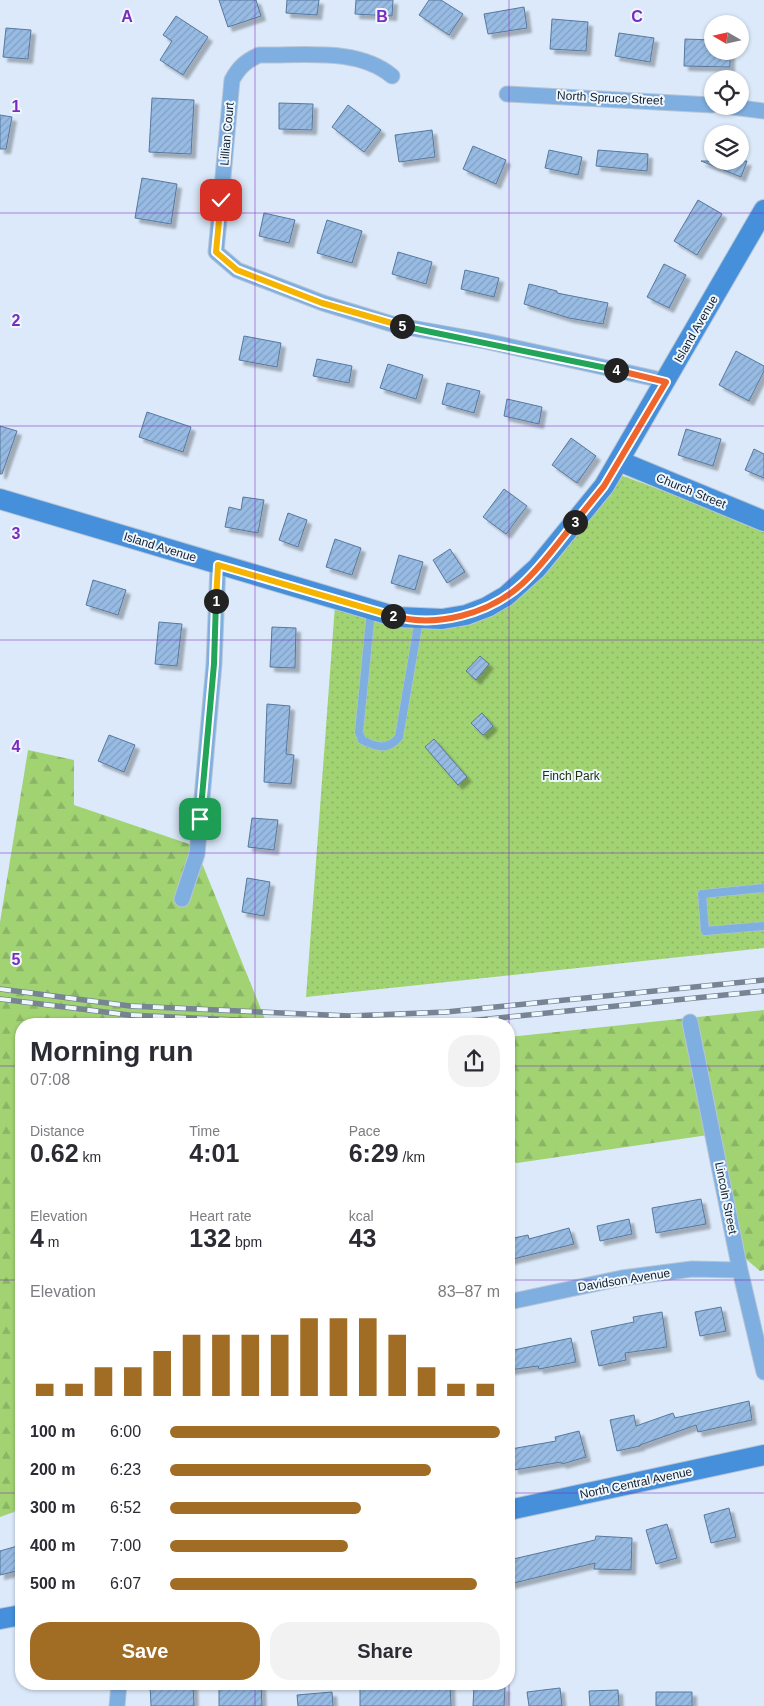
<!DOCTYPE html>
<html lang="en">
<head>
<meta charset="utf-8">
<style>
  body { margin:0; font-family:Helvetica,sans-serif; background:#f2f2f3; color:#2b2b33; height:100vh; display:flex; flex-direction:column; font-size:19px; white-space:nowrap }
  * { box-sizing:border-box; margin:0 }
  p { font-size:16px; color:#7c7c81 }
  .icon { flex:none; width:28px; height:28px; fill:none; stroke:currentColor; stroke-width:2; stroke-linecap:round; stroke-linejoin:round }
  .map { position:relative; flex:1; overflow:hidden }
  .drawer { position:absolute; left:15px; top:1018px; width:500px; height:672px; display:flex; flex-direction:column; background:#fff; border-radius:20px; box-shadow:0 1px 4px #0004 }
  .drawer>* { flex:none }
  .needle { width:32px; rotate:279deg }
  .buttons { position:absolute; left:704px; top:15px; display:grid; gap:10px }
  .buttons a { display:grid; place-items:center; width:45px; height:45px; border-radius:50%; background:#fff; box-shadow:0 1px 4px #0004; font-size:25px }
  .pin { position:absolute; display:grid; place-items:center; width:42px; height:42px; color:#fff; margin:-21px; border-radius:10px; box-shadow:0 2px 8px #0006 }
  .km { position:absolute; width:25px; height:25px; margin:-12px; border-radius:50%; background:#222; color:#fff; font-size:14px; line-height:25px; text-align:center }
  .round { display:grid; place-items:center; flex:none; width:52px; height:52px; border-radius:20px; background:#f2f2f3 }
  .head { display:flex; align-items:center; justify-content:space-between; height:85px; padding:0 15px }
  h1 { font-size:28px; font-weight:800; line-height:38px }
  .stats { display:grid; grid-template-columns:repeat(3,1fr); gap:8px; height:85px; padding:5px 15px }
  .stats div { display:grid; align-content:center }
  .stats b { font-size:25px; font-weight:800 }
  .stats small { font-size:14px; font-weight:400 }
  .stats p { font-size:14px }
  .chart { height:140px; padding:10px 15px }
  .chart p { display:flex; justify-content:space-between }
  .chart svg { width:100%; height:90px; margin-top:5px; stroke:#a16d25; stroke-width:6 }
  .primary-button { display:flex; gap:10px; margin-top:auto; padding:10px 15px }
  .primary-button a { flex:1; height:58px; border-radius:20px; background:#a16d25; color:#fff; font-size:20px; font-weight:800; line-height:58px; text-align:center }
  .primary-button a+a { background:#f2f2f3; color:#2b2b33 }
  ul { padding:0 15px; list-style:none; font-size:16px }
  li { display:grid; grid-template-columns:80px 60px 1fr; align-items:center; height:38px }
  li i { height:12px; border-radius:6px; background:#a16d25 }
  .map>svg:first-child { display:block }
  .forest { fill:url(#forest-firs) }
  .park { fill:url(#park-dots) }
  .building { fill:url(#building-hatch); stroke:#57789d; filter:url(#shadow) }
  .lines { fill:none; stroke-linecap:round; stroke-linejoin:round }
  .lane-casing { stroke:#b7c5d5; stroke-width:9 }
  .street-casing { stroke:#b7c5d5; stroke-width:17 }
  .secondary-casing { stroke:#b7c5d5; stroke-width:22 }
  .lane { stroke:#7faee1; stroke-width:8 }
  .street { stroke:#7faee1; stroke-width:15 }
  .secondary { stroke:#458fdb; stroke-width:20 }
  .rail-casing { stroke:#768494; stroke-width:5.5 }
  .rail { stroke:#eef6fe; stroke-width:4; stroke-dasharray:11; stroke-linecap:butt }
  .split-1-casing { stroke:#fff; stroke-width:10 }
  .split-2-casing { stroke:#fff; stroke-width:10 }
  .split-3-casing { stroke:#fff; stroke-width:10 }
  .split-4-casing { stroke:#fff; stroke-width:10 }
  .split-5-casing { stroke:#fff; stroke-width:10 }
  .split-6-casing { stroke:#fff; stroke-width:10 }
  .split-1 { stroke:#22a559; stroke-width:6 }
  .split-2 { stroke:#f5b400; stroke-width:6 }
  .split-3 { stroke:#f0652b; stroke-width:6 }
  .split-4 { stroke:#f0652b; stroke-width:6 }
  .split-5 { stroke:#22a559; stroke-width:6 }
  .split-6 { stroke:#f5b400; stroke-width:6 }
  .grid { fill:none; stroke:#7b2cbf; stroke-width:1; stroke-opacity:0.55 }
  .labels { text-anchor:middle; stroke-width:4; stroke-linejoin:round; paint-order:stroke }
  .street-label { font-size:12px; fill:#121f2e; stroke:#eef6fe }
  .park-label { font-size:12px; fill:#20340b; stroke:#eef6fe }
  .grid-label { font-size:16px; text-anchor:middle; font-weight:bold; fill:#7b2cbf; stroke:#eef6fe; stroke-width:4; stroke-linejoin:round; paint-order:stroke }
</style>
</head>
<body>
<div class="map">
<svg width="764" height="1706" viewBox="0 0 764 1706">
  <defs>
    <pattern id="forest-firs" width="22" height="20" patternUnits="userSpaceOnUse" patternTransform="scale(1.25)"><rect width="22" height="20" fill="#a1d373"/><path d="M5 1l3.5 6h-7zM16 11l3.5 6h-7z" fill="#8ab564"/></pattern>
    <pattern id="park-dots" width="8" height="8" patternUnits="userSpaceOnUse" patternTransform="scale(1.25)"><rect width="8" height="8" fill="#a1d373"/><path d="M2 2h.1M6 6h.1" fill="none" stroke="#8ab564" stroke-width="1.8" stroke-linecap="round"/></pattern>
    <pattern id="building-hatch" width="6" height="6" patternUnits="userSpaceOnUse" patternTransform="scale(1.25)"><rect width="6" height="6" fill="#97bbe3"/><path d="M-1 1l2-2M0 6l6-6M5 7l2-2" fill="none" stroke="#81a0c3"/></pattern>
    <filter id="shadow"><feDropShadow dx="4.5" dy="4.5" stdDeviation="1" flood-color="#0004"/></filter>
  </defs>
  <rect width="100%" height="100%" fill="#dbe9fa"/>
  <path class="forest" d="M28,750l46,10v45l121,41 72,178h-246v477l-7,11 -14,5v-595z
    M764,1010v260l-4,1 -27,-23 -25,-113 -191,28 -8,-2v-124z"/>
  <path class="park" d="M615,473l149,55v420l-458,49 29,-392 67,14 96,-21z"/>
  <path class="building" d="M219,0h37l5,16 -33,11z
    M287,0h32l-2,15 -31,-2z
    M356,0h37l-1,16 -37,-2z
    M429,0h12l22,14 -14,21 -30,-20z
    M524,7l3,21 -39,6 -4,-20z
    M176,16l32,21 -25,38 -23,-15 12,-19 -9,-6z
    M552,19l36,3 -2,29 -36,-2z
    M6,28l25,2 -3,29 -25,-2z
    M619,33l35,5 -4,24 -35,-6z
    M685,39l27,1v11h18v16l-46,-1z
    M152,98l42,2 -3,54 -42,-2z
    M279,103l34,1 -1,26 -33,-1z
    M348,105l33,25 -17,22 -32,-25z
    M0,115l12,2 -6,32h-6z
    M432,130l3,27 -36,5 -4,-27z
    M473,146l33,14 -10,24 -33,-15z
    M549,150l33,7 -4,18 -33,-7z
    M598,150l50,4 -1,17 -51,-5z
    M701,161h46l-6,16z
    M142,178l35,6 -6,40 -36,-6z
    M698,200l24,14 -25,41 -23,-14z
    M264,213l31,7 -6,23 -30,-7z
    M327,220l35,11 -10,32 -35,-10z
    M398,252l34,10 -6,22 -34,-10z
    M664,264l22,11 -17,33 -22,-11z
    M465,270l34,8 -5,19 -33,-8z
    M529,284l28,7v2l51,10 -5,21 -34,-6 -45,-14z
    M244,336l37,7 -4,24 -38,-7z
    M736,351l28,15v5l-15,30 -30,-16z
    M317,359l35,7 -3,17 -36,-7z
    M388,364l35,11 -7,24 -36,-11z
    M447,383l33,8 -6,22 -32,-9z
    M507,399l35,8 -3,17 -35,-8z
    M147,412l44,15 -8,25 -44,-15z
    M0,426l17,5 -15,43h-2z
    M686,429l35,10 -8,27 -35,-11z
    M571,438l25,18 -19,27 -25,-18z
    M754,449l10,5v24l-19,-8z
    M504,489l23,17 -21,28 -23,-17z
    M243,497l21,3 -6,33 -33,-6 4,-20 12,3z
    M288,513l19,7 -9,27 -19,-7z
    M335,539l26,9 -9,27 -26,-8z
    M450,549l15,23 -18,11 -14,-23z
    M399,555l24,7 -8,28 -24,-7z
    M93,580l33,10 -8,25 -32,-10z
    M159,622l23,2 -5,42 -22,-2z
    M272,627l24,1 -1,40 -25,-1z
    M480,656l9,8 -13,16 -10,-9z
    M267,704l23,2 -4,48 8,1 -3,29 -27,-2z
    M482,713l11,13 -10,9 -12,-12z
    M109,735l26,10 -11,27 -26,-11z
    M434,739l33,38 -9,8 -33,-38z
    M252,818l26,2 -4,30 -26,-3z
    M247,878l23,4 -6,34 -22,-4z
    M701,1199l5,25 -50,9 -4,-25z
    M629,1219l3,15 -32,7 -3,-15z
    M569,1228l5,16 -65,16v-21l19,-4 1,4z
    M721,1307l5,24 -26,5 -5,-24z
    M662,1312l5,35 -42,6 1,7 -27,6 -8,-35 43,-9 -1,-5z
    M571,1338l5,24 -37,7 -1,-3 -29,4v-19z
    M749,1401l3,19 -54,12 -2,-7 -56,20v1l-23,5 -7,-31 24,-5 2,11 37,-13 2,5z
    M579,1431l7,26 -24,7 -1,-2 -47,8 -3,-21 45,-8 -1,-4z
    M729,1508l7,29 -25,6 -7,-28z
    M667,1524l10,34 -21,6 -10,-34z
    M596,1536l36,2 -1,32 -37,-1 1,-6 -85,21 -1,-24 86,-20z
    M21,1545v25l-21,5v-24z
    M150,1684h43l1,22h-43z
    M360,1684h90l1,22h-91z
    M261,1685l1,21h-43v-20z
    M474,1685l31,2 -1,19h-31z
    M560,1688l2,18h-33l-2,-14z
    M618,1690l1,16h-29l-1,-15z
    M332,1692l1,14h-35l-1,-11z
    M656,1692h36v14h-36z"/>
  <g class="lines">
    <g class="lane-casing">
      <path id="lane" d="M371,611l-12,121 3,8c14,7 26,11 37,-3l20,-117
        M764,888l-62,6 3,37 59,-5"/>
    </g>
    <g class="street-casing">
      <path id="street" d="M392,76c-35,-29 -90,-20 -133,-21 -13,6 -20,12 -27,25l-16,172 21,18 86,33 72,22 90,16 181,40
        M507,94l205,11
        M725,106l39,5
        M182,899l15,-45 17,-190 4,-99
        M690,1022l50,248 24,102
        M509,1302l113,-24 70,-9 48,1
        M117,1706l2,-22"/>
    </g>
    <g class="secondary-casing">
      <path id="secondary" d="M619,461l145,60
        M0,499l397,118 45,2 24,-4 21,-8 19,-11 31,-28 67,-82 160,-276
        M509,1510l255,-55
        M0,1619l21,-4"/>
    </g>
    <use href="#lane" class="lane"/>
    <use href="#street" class="street"/>
    <use href="#secondary" class="secondary"/>
    <g class="rail-casing">
      <path id="rail" d="M0,989l130,17 220,10 96,-4 318,-32
        M0,999l129,16 191,9
        M400,1024l49,-1 315,-32"/>
    </g>
    <use href="#rail" class="rail"/>
  </g>
  <g class="lines">
    <g class="split-1-casing">
      <path id="split-1" d="M200,819l14,-155 2,-63"/>
    </g>
    <g class="split-2-casing">
      <path id="split-2" d="M216,601l2,-36 175,51"/>
    </g>
    <g class="split-3-casing">
      <path id="split-3" d="M393,616c44,12 96,-2 129,-32 20,-18 36,-41 53,-62"/>
    </g>
    <g class="split-4-casing">
      <path id="split-4" d="M575,522l29,-36 62,-104 -50,-12"/>
    </g>
    <g class="split-5-casing">
      <path id="split-5" d="M402,326l214,44"/>
    </g>
    <g class="split-6-casing">
      <path id="split-6" d="M221,200l-5,52 21,18 85,33 80,23"/>
    </g>
    <use href="#split-1" class="split-1"/>
    <use href="#split-2" class="split-2"/>
    <use href="#split-3" class="split-3"/>
    <use href="#split-4" class="split-4"/>
    <use href="#split-5" class="split-5"/>
    <use href="#split-6" class="split-6"/>
  </g>
  <path class="grid" d="M255,0v1024M509,0v1706M0,213h764M0,426h764M0,640h764M0,853h764M0,1066h21M509,1066h255M0,1280h21M509,1280h255M0,1493h21M509,1493h255M255,1684v22"/>
  <g class="labels">
    <g class="street-label">
      <text transform="translate(610 98) rotate(3)" y="4">North Spruce Street</text>
      <text transform="translate(227 134) rotate(-85)" y="4">Lillian Court</text>
      <text transform="translate(696 329) rotate(-60)" y="4">Island Avenue</text>
      <text transform="translate(691 491) rotate(22)" y="4">Church Street</text>
      <text transform="translate(160 547) rotate(17)" y="4">Island Avenue</text>
      <text transform="translate(726 1198) rotate(79)" y="4">Lincoln Street</text>
      <text transform="translate(624 1280) rotate(-9)" y="4">Davidson Avenue</text>
      <text transform="translate(636 1483) rotate(-12)" y="4">North Central Avenue</text>
    </g>
    <g class="park-label">
      <text x="571" y="780">Finch Park</text>
    </g>
  </g>
  <g class="grid-label">
    <text x="127" y="22">A</text>
    <text x="382" y="22">B</text>
    <text x="637" y="22">C</text>
    <text x="16" y="112">1</text>
    <text x="16" y="326">2</text>
    <text x="16" y="539">3</text>
    <text x="16" y="752">4</text>
    <text x="16" y="965">5</text>
  </g>
</svg>
<div class="buttons">
<a><svg class="needle" viewBox="-14 -14 28 28"><path d="M0-13l5 13h-10z" fill="#e53935"/><path d="M0 13l5-13h-10z" fill="#7c7c81"/></svg></a>
<a><svg class="icon" aria-label="locate" viewBox="0 0 24 24"><circle cx="12" cy="12" r="6"/><path d="M12 2v4M12 18v4M2 12h4M18 12h4"/></svg></a>
<a><svg class="icon" aria-label="layers" viewBox="0 0 24 24"><path d="M12 4l9 5-9 5-9-5zM3 14l9 5 9-5"/></svg></a>
</div>
<div class="pin" style="left:200px;top:819px;background:#1e9e55"><svg class="icon" aria-label="arrive" viewBox="0 0 24 24"><path d="M6 21V4h12l-3 4 3 4H6"/></svg></div>
<div class="pin" style="left:221px;top:200px;background:#d93025"><svg class="icon" aria-label="check" viewBox="0 0 24 24"><path d="M5 12l5 5 9-10"/></svg></div>
<b class="km" style="left:216px;top:601px">1</b>
<b class="km" style="left:393px;top:616px">2</b>
<b class="km" style="left:575px;top:522px">3</b>
<b class="km" style="left:616px;top:370px">4</b>
<b class="km" style="left:402px;top:326px">5</b>
<section class="drawer">
<div class="head"><div><h1>Morning run</h1><p>07:08</p></div><a class="round"><svg class="icon" aria-label="share" viewBox="0 0 24 24"><path d="M12 15V3M7 8l5-5 5 5M5 13v7h14v-7"/></svg></a></div>
<div class="stats">
<div><p>Distance</p><b>0.62<small> km</small></b></div>
<div><p>Time</p><b>4:01</b></div>
<div><p>Pace</p><b>6:29<small> /km</small></b></div>
</div>
<div class="stats">
<div><p>Elevation</p><b>4<small> m</small></b></div>
<div><p>Heart rate</p><b>132<small> bpm</small></b></div>
<div><p>kcal</p><b>43</b></div>
</div>
<div class="chart"><p><span>Elevation</span>83–87 m</p>
<svg viewBox="0 0 160 44" preserveAspectRatio="none"><path d="M5 44V38M15 44V38M25 44V30M35 44V30M45 44V22M55 44V14M65 44V14M75 44V14M85 44V14M95 44V6M105 44V6M115 44V6M125 44V14M135 44V30M145 44V38M155 44V38"/></svg>
</div>
<ul>
<li><b>100 m</b>6:00<i style="width:100%"></i></li>
<li><b>200 m</b>6:23<i style="width:79%"></i></li>
<li><b>300 m</b>6:52<i style="width:58%"></i></li>
<li><b>400 m</b>7:00<i style="width:54%"></i></li>
<li><b>500 m</b>6:07<i style="width:93%"></i></li>
</ul>
<div class="primary-button"><a>Save</a><a>Share</a></div>
</section>
</div>
</body>
</html>
